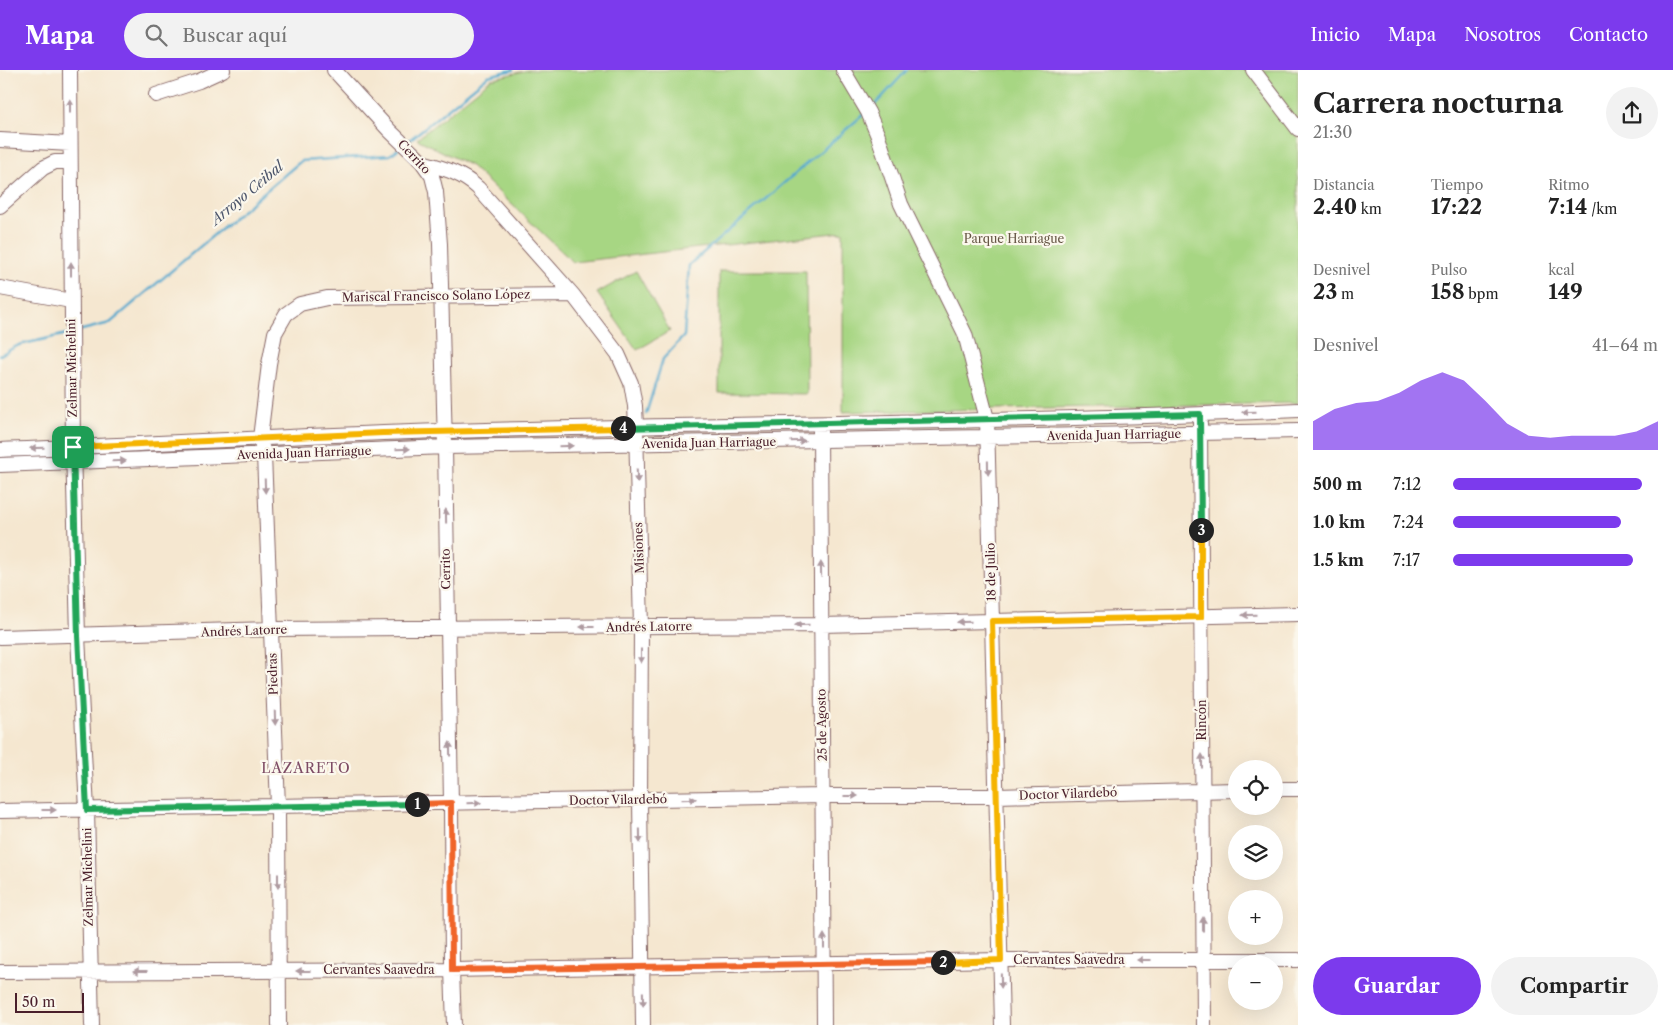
<!DOCTYPE html>
<html lang="es">
<head>
<meta charset="utf-8">
<style>
  body { margin:0; font-family:"Libre Caslon Text",serif; background:#f2f2f2; color:#222; height:100vh; display:flex; flex-direction:column; font-size:19px; white-space:nowrap }
  * { box-sizing:border-box; margin:0 }
  p { font-size:16px; color:#767676 }
  .icon { flex:none; width:28px; height:28px; fill:none; stroke:currentColor; stroke-width:2; stroke-linecap:round; stroke-linejoin:round }
  .map { position:relative; flex:1; overflow:hidden }
  .sheet { display:flex; flex-direction:column; background:#fff; width:375px }
  .sheet>* { flex:none }
  .controls { position:absolute; left:1228px; top:690px; display:grid; gap:10px }
  .controls a { display:grid; place-items:center; width:55px; height:55px; border-radius:50%; background:#fff; box-shadow:0 5px 20px #0002; font-size:25px }
  .scale { position:absolute; left:15px; bottom:12px; width:69px; box-sizing:border-box; padding-left:5px; border:2px solid #4a1f2b; border-top:0; font-size:14px; line-height:18px; white-space:nowrap; color:#4a1f2b; -webkit-text-stroke:4px #fbf7ec; paint-order:stroke }
  .pin { position:absolute; display:grid; place-items:center; width:42px; height:42px; color:#fff; margin:-21px; border-radius:10px; box-shadow:0 2px 8px #0006 }
  .km { position:absolute; width:25px; height:25px; margin:-12px; border-radius:50%; background:#222; color:#fff; font-size:14px; line-height:25px; text-align:center }
  .round { display:grid; place-items:center; flex:none; width:52px; height:52px; border-radius:26px; background:#f2f2f2 }
  .overview { display:flex; align-items:center; justify-content:space-between; height:85px; padding:0 15px }
  h1 { font-size:28px; font-weight:700; line-height:38px }
  .figures { display:grid; grid-template-columns:repeat(3,1fr); gap:8px; height:85px; padding:5px 15px }
  .figures div { display:grid; align-content:center }
  .figures b { font-size:21px; font-weight:700 }
  .figures small { font-size:14px; font-weight:400 }
  .figures p { font-size:14px }
  .chart { height:140px; padding:10px 15px }
  .chart p { display:flex; justify-content:space-between }
  .chart svg { width:100%; height:90px; margin-top:5px; fill:#7c3aed; opacity:.7 }
  .primary-button { display:flex; gap:10px; margin-top:auto; padding:10px 15px }
  .primary-button a { flex:1; height:58px; border-radius:30px; background:#7c3aed; color:#fff; font-size:20px; font-weight:700; line-height:58px; text-align:center }
  .primary-button a+a { background:#f2f2f2; color:#222 }
  ul { padding:0 15px; list-style:none; font-size:16px }
  li { display:grid; grid-template-columns:80px 60px 1fr; align-items:center; height:38px }
  li i { height:12px; border-radius:6px; background:#7c3aed }
  header { display:flex; align-items:center; gap:30px; box-sizing:border-box; height:70px; padding:0 25px; background:#7c3aed; color:#fff }
  header strong { font-size:24px }
  nav { display:flex; gap:28px; margin-inline-start:auto; font-size:18px }
  .search { width:350px; height:45px; background:#f2f2f2; display:flex; align-items:center; gap:12px; box-sizing:border-box; padding:0 18px; border-radius:28px; color:#767676; font-size:19px }
  main { display:flex; flex:1; min-height:0 }
  .map>svg:first-child { display:block }
  .green { fill:#a7d683; stroke:#787a57 }
  .lines { fill:none; stroke-linecap:round; stroke-linejoin:round }
  .stream { stroke:#51a8ce; stroke-width:2.5 }
  .minor-casing { stroke:#866565; stroke-width:16 }
  .minor { stroke:#fff; stroke-width:14 }
  .oneway { fill:#ae9aa0 }
  .split-1-casing { stroke:#fff; stroke-width:10 }
  .split-2-casing { stroke:#fff; stroke-width:10 }
  .split-3-casing { stroke:#fff; stroke-width:10 }
  .split-4-casing { stroke:#fff; stroke-width:10 }
  .split-5-casing { stroke:#fff; stroke-width:10 }
  .split-1 { stroke:#22a559; stroke-width:6 }
  .split-2 { stroke:#f0652b; stroke-width:6 }
  .split-3 { stroke:#f5b400; stroke-width:6 }
  .split-4 { stroke:#22a559; stroke-width:6 }
  .split-5 { stroke:#f5b400; stroke-width:6 }
  .labels { text-anchor:middle; stroke-width:4.5; stroke-linejoin:round; paint-order:stroke }
  .street-label { font-size:12px; fill:#4a1f2b; stroke:#fbf7ec }
  .park-label { font-size:12px; fill:#665645; stroke:#fbf7ec }
  .water-label { font-size:14px; font-style:italic; fill:#4d566c; stroke:#fbf7ec }
  .neighbourhood-label { font-size:14px; letter-spacing:1px; fill:#7e4c65; stroke:#fbf7ec }
</style>
</head>
<body>
<header>
<strong>Mapa</strong>
<div class="search"><svg class="icon" aria-label="search" viewBox="0 0 24 24"><circle cx="10" cy="10" r="6"/><path d="M15 15l6 6"/></svg>Buscar aquí</div>
<nav><a>Inicio</a><a>Mapa</a><a>Nosotros</a><a>Contacto</a></nav>
</header>
<main>
<div class="map">
<svg width="1298" height="955" viewBox="0 0 1298 955">
  <rect width="100%" height="100%" fill="#fbf7ec"/>
  <filter id="ink" filterUnits="userSpaceOnUse"><feTurbulence type="fractalNoise" baseFrequency=".02" numOctaves="2"/><feDisplacementMap in="SourceGraphic" scale="10" xChannelSelector="R" yChannelSelector="G"/><feConvolveMatrix kernelMatrix="1 2 1 2 8 2 1 2 1" color-interpolation-filters="sRGB"/></filter>
  <filter id="wash" filterUnits="userSpaceOnUse"><feTurbulence type="fractalNoise" baseFrequency=".0096" numOctaves="4" result="noise"/><feDisplacementMap in="SourceGraphic" scale="20" xChannelSelector="R" yChannelSelector="G"/><feGaussianBlur stdDeviation="1.12" result="paint"/><feColorMatrix in="noise" values="0 0 0 0 0 0 0 0 0 0 0 0 0 0 0 0 0 1.4 0 .05"/><feComposite in="paint" operator="in"/></filter>
  <g filter="url(#wash)">
    <rect width="100%" height="100%" fill="#f5e7d0"/>
    <path class="green" d="M528,0h770v333l-455,9v-180l-270,30 -102,-96 -54,-27 74,-60z
      M636,201l34,60 -33,19 -40,-57z
      M719,201h87l1,123 -88,-1z"/>
    <g class="lines">
      <path class="stream" d="M872,38l35,-38
        M407,72l81,-66 25,-6
        M78,261l32,-8 191,-162 89,-6 11,-8
        M0,285l19,-10 48,-11
        M646,344l17,-55 21,-23 5,-71 175,-151"/>
    </g>
  </g>
  <g filter="url(#ink)">
    <g class="lines">
      <g class="minor-casing">
        <path id="minor" d="M70,0l3,377 5,189 9,174 5,215
          M334,0l55,60 33,32 10,14 4,16 4,52 5,203 6,356 1,167 2,55
          M843,0l25,42 10,24 23,68 64,130 22,85 15,606
          M1253,0l45,59
          M156,25l43,-14 24,-11
          M0,70l70,4
          M422,92c21,6 40,11 56,26l95,107 45,59 13,29 4,23 1,21 5,200 -1,173 3,225
          M0,136l43,-38 12,-6h15
          M0,218l71,13
          M1200,353l4,602
          M820,361l4,594
          M0,380c148,-5 295,-15 443,-19 285,-8 570,-8 855,-21
          M0,395l445,-18 853,-16
          M0,567l271,-8 550,-4 477,-11
          M1274,719h24
          M0,741l823,-15h174l239,-6
          M0,902l452,-2 549,-10h297
          M279,955l-1,-219 -14,-351 -4,-17 9,-74 6,-31 11,-19 14,-10 27,-6 246,-3"/>
      </g>
      <use href="#minor" class="minor"/>
    </g>
    <defs><path id="oneway-solid" d="M-6-.8H1V-3.2L6.5 0L1 3.2V.8H-6Z" transform="scale(1.25)"/></defs>
    <g class="oneway">
      <use href="#oneway-solid" transform="translate(70 36) rotate(-90)"/>
      <use href="#oneway-solid" transform="translate(71 199) rotate(-90)"/>
      <use href="#oneway-solid" transform="translate(1249 342) rotate(178)"/>
      <use href="#oneway-solid" transform="translate(798 371) rotate(-1)"/>
      <use href="#oneway-solid" transform="translate(566 376) rotate(-1)"/>
      <use href="#oneway-solid" transform="translate(37 378) rotate(178)"/>
      <use href="#oneway-solid" transform="translate(403 379) rotate(-2)"/>
      <use href="#oneway-solid" transform="translate(119 391) rotate(-2)"/>
      <use href="#oneway-solid" transform="translate(988 398) rotate(89)"/>
      <use href="#oneway-solid" transform="translate(637 406) rotate(88)"/>
      <use href="#oneway-solid" transform="translate(265 416) rotate(88)"/>
      <use href="#oneway-solid" transform="translate(446 446) rotate(-91)"/>
      <use href="#oneway-solid" transform="translate(821 499) rotate(-91)"/>
      <use href="#oneway-solid" transform="translate(1249 545) rotate(178)"/>
      <use href="#oneway-solid" transform="translate(964 552) rotate(179)"/>
      <use href="#oneway-solid" transform="translate(802 555) rotate(179)"/>
      <use href="#oneway-solid" transform="translate(587 557) rotate(180)"/>
      <use href="#oneway-solid" transform="translate(641 586) rotate(90)"/>
      <use href="#oneway-solid" transform="translate(275 648) rotate(88)"/>
      <use href="#oneway-solid" transform="translate(450 679) rotate(-91)"/>
      <use href="#oneway-solid" transform="translate(1202 691) rotate(-90)"/>
      <use href="#oneway-solid" transform="translate(851 726)"/>
      <use href="#oneway-solid" transform="translate(689 729) rotate(-1)"/>
      <use href="#oneway-solid" transform="translate(474 733) rotate(-1)"/>
      <use href="#oneway-solid" transform="translate(49 740)"/>
      <use href="#oneway-solid" transform="translate(640 766) rotate(89)"/>
      <use href="#oneway-solid" transform="translate(278 811) rotate(90)"/>
      <use href="#oneway-solid" transform="translate(1203 854) rotate(-90)"/>
      <use href="#oneway-solid" transform="translate(824 871) rotate(-90)"/>
      <use href="#oneway-solid" transform="translate(1144 890) rotate(180)"/>
      <use href="#oneway-solid" transform="translate(140 901) rotate(-180)"/>
      <use href="#oneway-solid" transform="translate(303 901) rotate(180)"/>
      <use href="#oneway-solid" transform="translate(1001 911) rotate(89)"/>
      <use href="#oneway-solid" transform="translate(643 929) rotate(89)"/>
    </g>
  </g>
  <g class="lines" filter="url(#ink)">
    <g class="split-1-casing">
      <path id="split-1" d="M73,377l5,189 9,174 330,-6"/>
    </g>
    <g class="split-2-casing">
      <path id="split-2" d="M417,734l34,-1 1,167 491,-8"/>
    </g>
    <g class="split-3-casing">
      <path id="split-3" d="M943,892l58,-2 -9,-339 209,-4v-87"/>
    </g>
    <g class="split-4-casing">
      <path id="split-4" d="M623,358l577,-14 1,116"/>
    </g>
    <g class="split-5-casing">
      <path id="split-5" d="M73,377l310,-14 240,-5"/>
    </g>
    <use href="#split-1" class="split-1"/>
    <use href="#split-2" class="split-2"/>
    <use href="#split-3" class="split-3"/>
    <use href="#split-4" class="split-4"/>
    <use href="#split-5" class="split-5"/>
  </g>
  <g class="labels">
    <g class="street-label">
      <text transform="translate(414 87) rotate(47)" y="4">Cerrito</text>
      <text transform="translate(436 226) rotate(-1)" y="4">Mariscal Francisco Solano López</text>
      <text transform="translate(72 298) rotate(-91)" y="4">Zelmar Michelini</text>
      <text transform="translate(1114 365) rotate(-1)" y="4">Avenida Juan Harriague</text>
      <text transform="translate(709 373) rotate(-1)" y="4">Avenida Juan Harriague</text>
      <text transform="translate(304 383) rotate(-2)" y="4">Avenida Juan Harriague</text>
      <text transform="translate(639 478) rotate(-92)" y="4">Misiones</text>
      <text transform="translate(446 499) rotate(-91)" y="4">Cerrito</text>
      <text transform="translate(991 502) rotate(-91)" y="4">18 de Julio</text>
      <text transform="translate(649 557) rotate(-1)" y="4">Andrés Latorre</text>
      <text transform="translate(244 561) rotate(-2)" y="4">Andrés Latorre</text>
      <text transform="translate(273 604) rotate(-92)" y="4">Piedras</text>
      <text transform="translate(1202 650) rotate(-90)" y="4">Rincón</text>
      <text transform="translate(822 655) rotate(-91)" y="4">25 de Agosto</text>
      <text transform="translate(1068 724) rotate(-2)" y="4">Doctor Vilardebó</text>
      <text transform="translate(618 730) rotate(-1)" y="4">Doctor Vilardebó</text>
      <text transform="translate(88 807) rotate(-91)" y="4">Zelmar Michelini</text>
      <text x="1069" y="894">Cervantes Saavedra</text>
      <text x="379" y="904">Cervantes Saavedra</text>
    </g>
    <g class="park-label">
      <text x="1014" y="173">Parque Harriague</text>
    </g>
    <g class="water-label">
      <text transform="translate(247 123) rotate(-40)" y="5">Arroyo Ceibal</text>
    </g>
    <g class="neighbourhood-label">
      <text x="306" y="703">LAZARETO</text>
    </g>
  </g>
</svg>
<div class="controls">
<a><svg class="icon" aria-label="locate" viewBox="0 0 24 24"><circle cx="12" cy="12" r="6"/><path d="M12 2v4M12 18v4M2 12h4M18 12h4"/></svg></a>
<a><svg class="icon" aria-label="layers" viewBox="0 0 24 24"><path d="M12 4l9 5-9 5-9-5zM3 14l9 5 9-5"/></svg></a>
<a>+</a>
<a>−</a>
</div>
<div class="scale">50 m</div>
<div class="pin" style="left:73px;top:377px;background:#1e9e55"><svg class="icon" aria-label="arrive" viewBox="0 0 24 24"><path d="M6 21V4h12l-3 4 3 4H6"/></svg></div>
<b class="km" style="left:417px;top:734px">1</b>
<b class="km" style="left:943px;top:892px">2</b>
<b class="km" style="left:1201px;top:460px">3</b>
<b class="km" style="left:623px;top:358px">4</b>
</div>
<section class="sheet">
<div class="overview"><div><h1>Carrera nocturna</h1><p>21:30</p></div><a class="round"><svg class="icon" aria-label="share" viewBox="0 0 24 24"><path d="M12 15V3M7 8l5-5 5 5M5 13v7h14v-7"/></svg></a></div>
<div class="figures">
<div><p>Distancia</p><b>2.40<small> km</small></b></div>
<div><p>Tiempo</p><b>17:22</b></div>
<div><p>Ritmo</p><b>7:14<small> /km</small></b></div>
</div>
<div class="figures">
<div><p>Desnivel</p><b>23<small> m</small></b></div>
<div><p>Pulso</p><b>158<small> bpm</small></b></div>
<div><p>kcal</p><b>149</b></div>
</div>
<div class="chart"><p><span>Desnivel</span>41–64 m</p>
<svg viewBox="0 0 160 44" preserveAspectRatio="none"><path d="M0 44V30L10 24L20 21L30 20L40 16L50 10L60 6L70 10L80 20L90 31L100 37L110 38L120 37L130 37L140 37L150 35L160 30V44z"/></svg>
</div>
<ul>
<li><b>500 m</b>7:12<i style="width:92%"></i></li>
<li><b>1.0 km</b>7:24<i style="width:82%"></i></li>
<li><b>1.5 km</b>7:17<i style="width:88%"></i></li>
</ul>
<div class="primary-button"><a>Guardar</a><a>Compartir</a></div>
</section>
</main>
</body>
</html>
